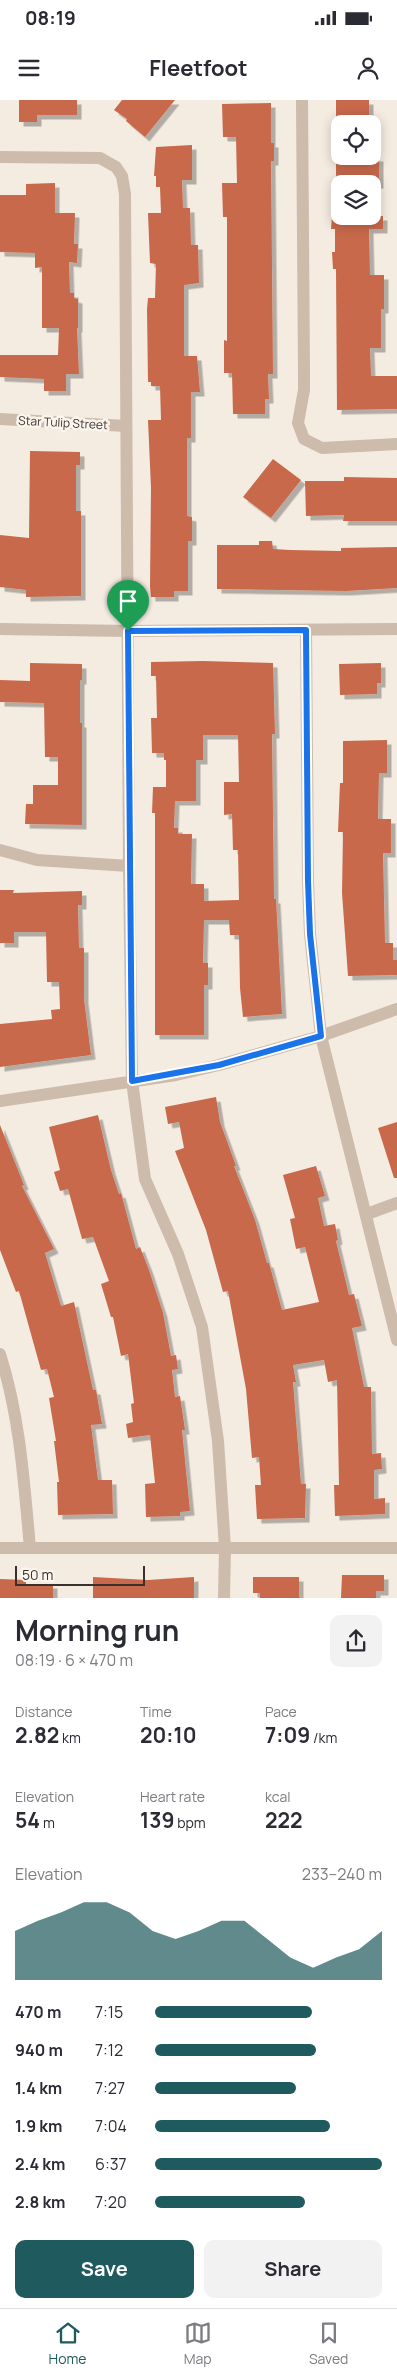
<!DOCTYPE html>
<html lang="en">
<head>
<meta charset="utf-8">
<style>
  body { margin:0; font-family:Manrope,sans-serif; background:#f2f2f3; color:#2b2b33; height:100vh; display:flex; flex-direction:column; font-size:19px; white-space:nowrap }
  * { box-sizing:border-box; margin:0 }
  p { font-size:16px; color:#7c7c81 }
  .icon { flex:none; width:28px; height:28px; fill:none; stroke:currentColor; stroke-width:2; stroke-linecap:round; stroke-linejoin:round }
  .map { position:relative; height:1498px; overflow:hidden }
  .details { display:flex; flex-direction:column; background:#fff; flex:1 }
  .details>* { flex:none }
  .controls { position:absolute; left:331px; top:15px; display:grid; gap:10px }
  .controls a { display:grid; place-items:center; width:50px; height:50px; border-radius:10px; background:#fff; box-shadow:0 2px 12px #0003; font-size:25px }
  .scale { position:absolute; left:15px; bottom:12px; width:130px; box-sizing:border-box; padding-left:5px; border:2px solid #3b302b; border-top:0; font-size:14px; line-height:18px; white-space:nowrap; color:#3b302b; -webkit-text-stroke:4px #fbf5ee; paint-order:stroke }
  .pin { position:absolute; display:grid; place-items:center; width:42px; height:42px; color:#fff; margin:-51px -21px; border-radius:50% 50% 50% 0; rotate:-45deg; box-shadow:0 0 5px #0007 }
  .pin .icon { rotate:45deg }
  .round { display:grid; place-items:center; flex:none; width:52px; height:52px; border-radius:10px; background:#f2f2f3 }
  .head { display:flex; align-items:center; justify-content:space-between; height:85px; padding:0 15px }
  h1 { font-size:28px; font-weight:700; line-height:38px }
  .metrics { display:grid; grid-template-columns:repeat(3,1fr); gap:8px; height:85px; padding:5px 15px }
  .metrics div { display:grid; align-content:center }
  .metrics b { font-size:21px; font-weight:700 }
  .metrics small { font-size:14px; font-weight:400 }
  .metrics p { font-size:14px }
  .chart { height:140px; padding:10px 15px }
  .chart p { display:flex; justify-content:space-between }
  .chart svg { width:100%; height:90px; margin-top:5px; fill:#1f5a5e; opacity:.7 }
  .button { display:flex; gap:10px; margin-top:auto; padding:10px 15px }
  .button a { flex:1; height:58px; border-radius:10px; background:#1f5a5e; color:#fff; font-size:20px; font-weight:700; line-height:58px; text-align:center }
  .button a+a { background:#f2f2f3; color:#2b2b33 }
  ul { padding:0 15px; list-style:none; font-size:16px }
  li { display:grid; grid-template-columns:80px 60px 1fr; align-items:center; height:38px }
  li i { height:12px; border-radius:6px; background:#1f5a5e }
  .status { display:flex; justify-content:space-between; align-items:center; height:35px; padding:0 25px; background:#fff; direction:ltr }
  .status svg { height:14px; fill:currentColor }
  header { display:flex; justify-content:space-between; align-items:center; height:65px; padding:0 15px; background:#fff; font-size:22px; font-weight:700 }
  .tab-bar { display:flex; justify-content:space-around; align-items:center; height:70px; border-top:1px solid #e1e1e2; background:#fff; font-size:14px; color:#7c7c81 }
  .tab-bar a { display:grid; justify-items:center; gap:2px }
  .tab-bar .selected { color:#1f5a5e }
  .map>svg:first-child { display:block }
  .building { fill:#c8694b; fill-rule:evenodd; filter:url(#shadow) }
  .lines { fill:none; stroke-linecap:round; stroke-linejoin:round }
  .street { stroke:#cdbbac; stroke-width:12 }
  .route-casing { stroke:#fff; stroke-width:10 }
  .route { stroke:#1a73e8; stroke-width:6 }
  .labels { text-anchor:middle; stroke-width:5; stroke-linejoin:round; paint-order:stroke }
  .street-label { font-size:12px; fill:#3b302b; stroke:#fbf5ee }
</style>
</head>
<body>
<div class="status"><b>08:19</b><svg viewBox="0 0 49 12"><path d="M0 12V9h3v3zM5 12V6h3v6zM10 12V3h3v9zM15 12V0h3v12zM26 1h20v11H26zM47 4h2v5h-2z"/></svg></div>
<header><svg class="icon" aria-label="menu" viewBox="0 0 24 24"><path d="M4 6h16M4 12h16M4 18h16"/></svg>Fleetfoot<svg class="icon" aria-label="person" viewBox="0 0 24 24"><circle cx="12" cy="8" r="4"/><path d="M4 21q1-7 8-7t8 7"/></svg></header>
<div class="map">
<svg width="397" height="1498" viewBox="0 0 397 1498">
  <defs>
    <filter id="shadow"><feDropShadow dx="4.5" dy="4.5" stdDeviation="0" flood-color="#0004"/></filter>
  </defs>
  <rect width="100%" height="100%" fill="#f4ebe1"/>
  <path class="building" d="M19,0h58v15h-40v7h-18z
    M122,0h53l-30,37 -19,-16 1,-2 -13,-9z
    M336,0h33v24h-33z
    M271,3v40h3v18h-3l2,213h-5l1,25h-4v15h-32l-1,-41h-8v-33l3,1v-124h-4l-1,-34h15l-1,-46h-13l-1,-33z
    M192,45v35h-10l1,28h7l1,37h7l1,38 -15,2v71h13l3,36h-9v46h-4v78l5,1v24h-4v50h-14v6h-23l-1,-10 1,-99 -3,-68h13l-1,-34h-9v-4h-3l-1,-73 1,-11h7l1,-34 -6,-1 -2,-50h13l-1,-26h-4v-11h-2l2,-29z
    M336,56l43,1v27h-43z
    M55,83v30h20l-1,31h4l-1,19 -8,-1 1,31h4v5l4,1v29h-1l2,46h-13v17h-22v-12l-44,-2v-22h58l1,-27h-17v-61l-7,1v-15l-35,-1v-57h26v-11z
    M332,116h51v13h-14l1,46h14v34h-3v39h-11l1,28h26v33l-60,1 -1,-141h-3l-1,-17h3v-23h-4z
    M30,351l50,1v13h-4v46h5v85l-55,1v-7l-26,-3v-52l29,3z
    M273,359l28,21 -30,38 -28,-21z
    M344,377l53,1v43h-54l1,-6 -38,1 -1,-35h39z
    M259,441h13l1,8 17,1 51,1v-3l56,-1v41l-51,3 -129,-2v-44h42z
    M203,561l70,2 2,71h-3l2,165h2l6,115 -39,3 -3,-29 -1,-53h-9l-1,-15h-25l-1,43h5v22h-4v50h-49v-222h-3l1,-26h13v-27h-2v-7h-12l-1,-35h6l-1,-42h-5v-14zM203,635h35l1,47h-15v33l8,-1 1,36h5l1,50 -35,1v-17h-13l1,-50h-14v-6h-4l1,-27h21v-41h7z
    M30,563l52,1v16h-2v43h2v102l-57,-1 1,-20h7v-19h25v-28h-13l-1,-54 -44,-1v-22l30,1z
    M381,563v20h-4v11l-37,1 -1,-31z
    M387,640v33h-8l-1,46h13v34h-8l2,90h8v17h4v15l-49,1 -6,-83 1,-61h-5l2,-49h3v-42z
    M0,790h14l-1,3 69,-2v14h-4l1,43h5v51l7,56 -91,12v-43l52,-5 -1,-9 9,-1 -1,-27h-12l-1,-50h-32v11h-14z
    M216,997l4,25 16,44h-2l21,54 12,43h2l13,47 37,-8 -14,-55 -9,2 -6,-30 5,-1 -12,-43 33,-9 9,30 -7,2 6,28 11,-2 3,16 -2,1 13,54 5,-1 8,32 -10,2 12,59h7l1,67 9,-1 1,16 -8,1v29l11,-1v16l-50,2 -1,-31h5l-2,-105 -9,2 -4,-22 -31,5 3,17h-3l8,102h5l-1,34 -48,1 -2,-34h6l-2,-28 -7,1 -6,-69 -18,-98 -5,1 -17,-62 -31,-79 9,-3 -5,-26 -11,2 -3,-17z
    M98,1015l13,55 8,24 2,-1 15,56 4,-2 9,23 14,43 8,43 5,-1 2,14 -6,1 3,27 5,-1 5,34h-3l8,81 -10,1v4l-34,1 -1,-33 10,-1 -5,-48 -22,3 -2,-14 7,-2 -2,-18 3,-1 -6,-49 -7,2 -8,-39h-2l-10,-33 8,-3 -16,-44 -11,2 -14,-50 -8,2 -6,-19 6,-2 -11,-43z
    M397,1022v56h-3l-16,-50z
    M0,1025l24,60 -2,1 32,63 -9,4 16,53 13,-4 19,88h3l6,34 -11,1 7,55h14l1,34 -55,1 -1,-33h2l-5,-41h2l-7,-43 5,-1 -7,-28 -6,1 -22,-79 -3,1 -16,-42z
    M342,1475h42v16h-8v7h-35z
    M93,1477l55,3 46,-3v21h-101z
    M253,1477h46v21h-39v-5h-7z
    M0,1479l26,1v4h27v14h-53z"/>
  <g class="lines">
    <path class="street" d="M302,0l2,273v17l-6,33 6,16 18,9 75,-4
      M0,57l100,1 16,9 6,9 3,18 4,672 3,215 13,98 33,75 24,73 16,114 7,107 -1,50
      M0,319l126,7
      M0,529l128,2 269,-2
      M306,530l2,251 2,53 11,102 76,304
      M0,750l37,10 92,6
      M0,1001l176,-26 43,-10 102,-29 76,-27
      M367,1114l30,-11
      M0,1254c20,63 24,128 30,194
      M0,1448h397"/>
  </g>
  <g class="lines">
    <g class="route-casing">
      <path id="route" d="M306,530l2,251 2,53 11,102 -102,29 -87,16 -4,-450z"/>
    </g>
    <use href="#route" class="route"/>
  </g>
  <g class="labels">
    <g class="street-label">
      <text transform="translate(63 323) rotate(3)" y="4">Star Tulip Street</text>
    </g>
  </g>
</svg>
<div class="controls">
<a><svg class="icon" aria-label="locate" viewBox="0 0 24 24"><circle cx="12" cy="12" r="6"/><path d="M12 2v4M12 18v4M2 12h4M18 12h4"/></svg></a>
<a><svg class="icon" aria-label="layers" viewBox="0 0 24 24"><path d="M12 4l9 5-9 5-9-5zM3 14l9 5 9-5"/></svg></a>
</div>
<div class="scale">50 m</div>
<div class="pin" style="left:128px;top:531px;background:#1e9e55"><svg class="icon" aria-label="arrive" viewBox="0 0 24 24"><path d="M6 21V4h12l-3 4 3 4H6"/></svg></div>
</div>
<section class="details">
<div class="head"><div><h1>Morning run</h1><p>08:19 · 6 × 470 m</p></div><a class="round"><svg class="icon" aria-label="share" viewBox="0 0 24 24"><path d="M12 15V3M7 8l5-5 5 5M5 13v7h14v-7"/></svg></a></div>
<div class="metrics">
<div><p>Distance</p><b>2.82<small> km</small></b></div>
<div><p>Time</p><b>20:10</b></div>
<div><p>Pace</p><b>7:09<small> /km</small></b></div>
</div>
<div class="metrics">
<div><p>Elevation</p><b>54<small> m</small></b></div>
<div><p>Heart rate</p><b>139<small> bpm</small></b></div>
<div><p>kcal</p><b>222</b></div>
</div>
<div class="chart"><p><span>Elevation</span>233–240 m</p>
<svg viewBox="0 0 160 44" preserveAspectRatio="none"><path d="M0 44V20L10 15L20 11L30 6L40 6L50 11L60 20L70 24L80 20L90 15L100 15L110 24L120 33L130 38L140 33L150 29L160 20V44z"/></svg>
</div>
<ul>
<li><b>470 m</b>7:15<i style="width:69%"></i></li>
<li><b>940 m</b>7:12<i style="width:71%"></i></li>
<li><b>1.4 km</b>7:27<i style="width:62%"></i></li>
<li><b>1.9 km</b>7:04<i style="width:77%"></i></li>
<li><b>2.4 km</b>6:37<i style="width:100%"></i></li>
<li><b>2.8 km</b>7:20<i style="width:66%"></i></li>
</ul>
<div class="button"><a>Save</a><a>Share</a></div>
</section>
<nav class="tab-bar">
<a class="selected"><svg class="icon" aria-label="home" viewBox="0 0 24 24"><path d="M3 11l9-7 9 7M6 9v11h12V9"/></svg>Home</a>
<a><svg class="icon" aria-label="map" viewBox="0 0 24 24"><path d="M3 6l6-2 6 2 6-2v14l-6 2-6-2-6 2zM9 4v14M15 6v14"/></svg>Map</a>
<a><svg class="icon" aria-label="saved" viewBox="0 0 24 24"><path d="M7 4h10v16l-5-4-5 4z"/></svg>Saved</a>
</nav>
</body>
</html>
